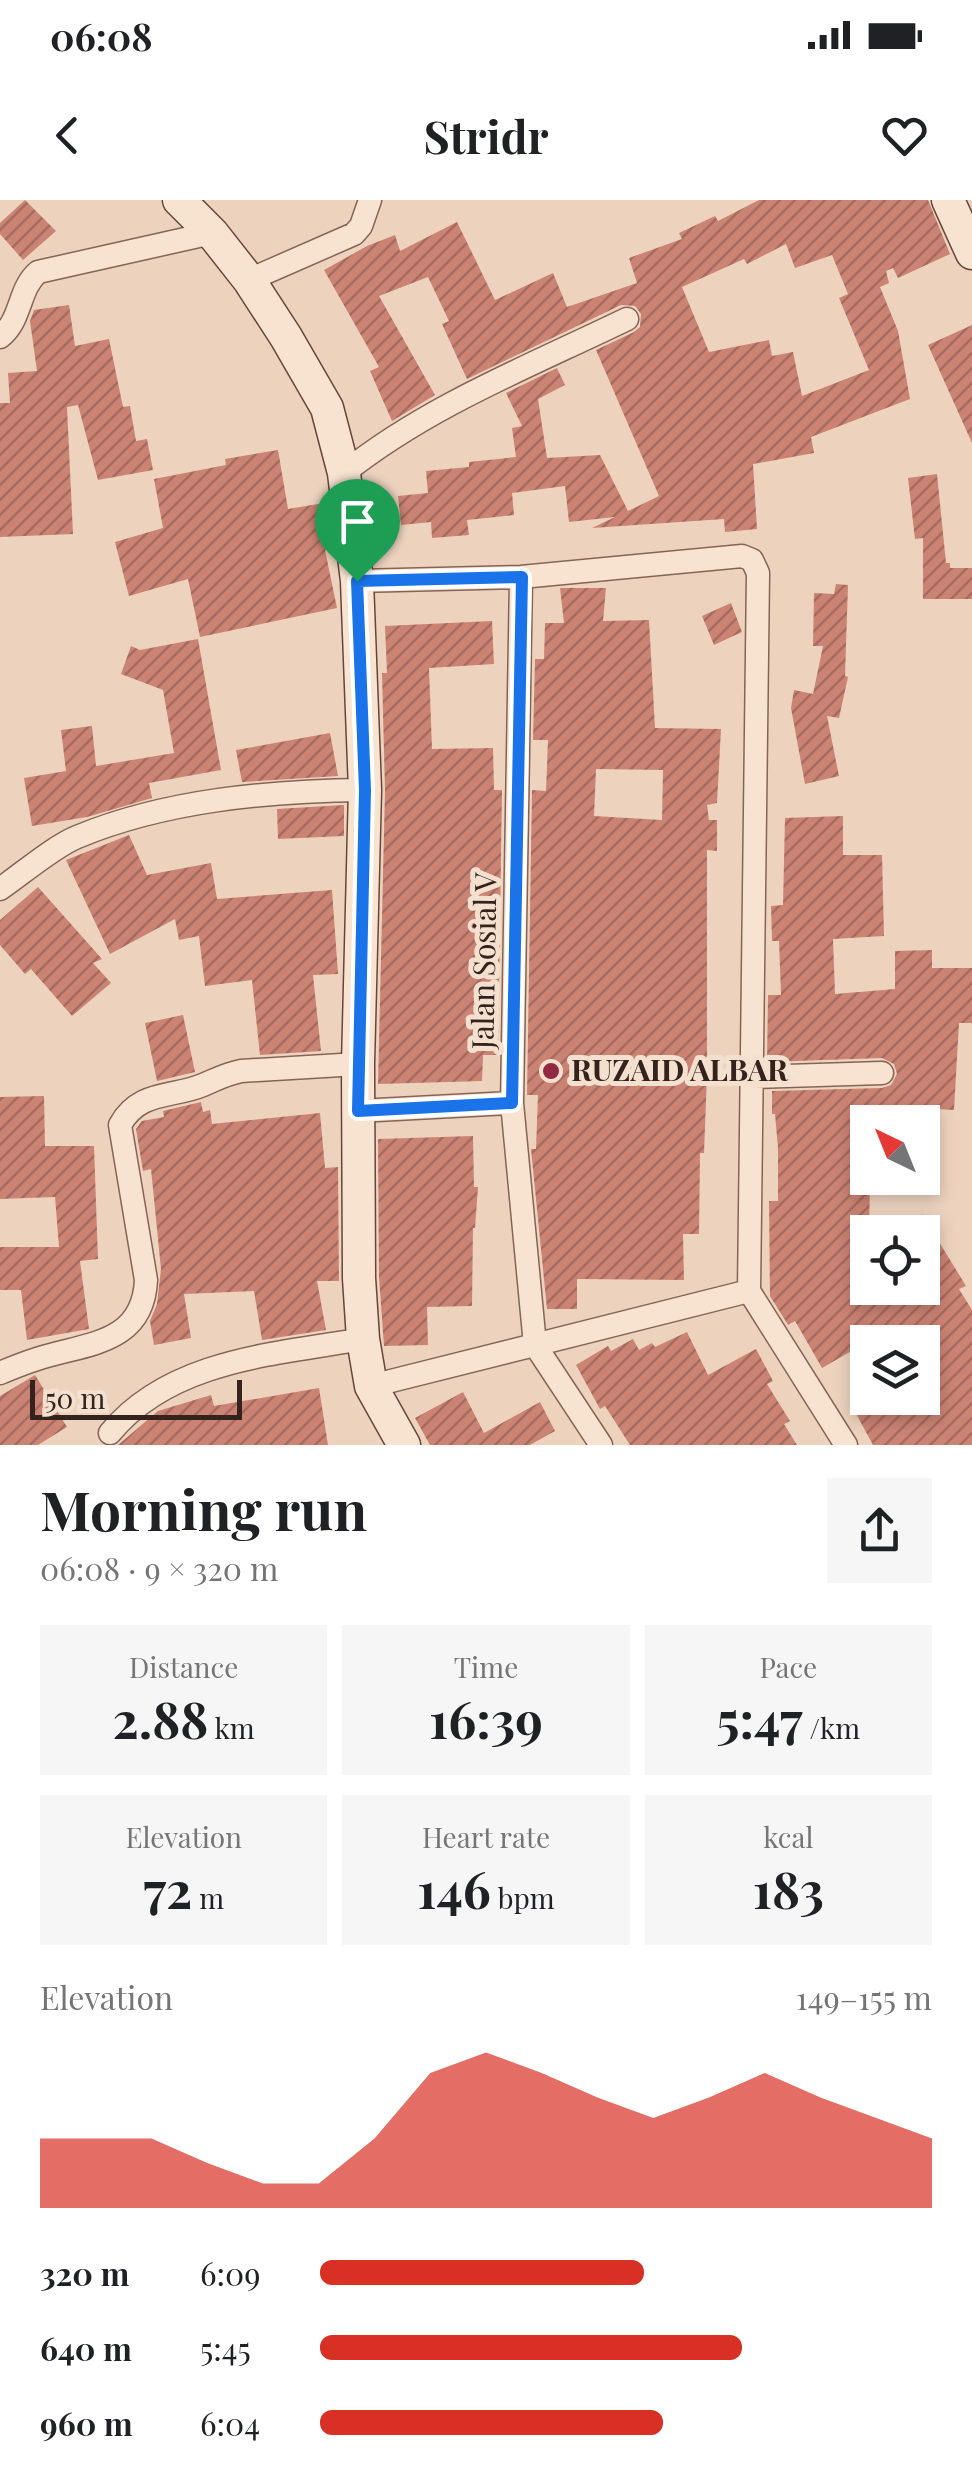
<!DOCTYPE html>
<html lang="en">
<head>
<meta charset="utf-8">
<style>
  body { margin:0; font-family:"Playfair Display",serif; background:#f6f6f6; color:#202124; height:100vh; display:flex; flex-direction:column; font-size:38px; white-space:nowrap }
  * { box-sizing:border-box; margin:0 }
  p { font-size:32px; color:#757577 }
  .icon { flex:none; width:55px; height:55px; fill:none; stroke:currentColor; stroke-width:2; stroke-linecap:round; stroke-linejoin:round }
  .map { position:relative; height:1245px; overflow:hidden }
  .drawer { display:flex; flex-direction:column; background:#fff; flex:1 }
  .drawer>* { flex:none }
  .needle { width:65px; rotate:317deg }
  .buttons { position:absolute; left:850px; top:905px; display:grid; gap:20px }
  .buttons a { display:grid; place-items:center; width:90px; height:90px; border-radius:0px; background:#fff; box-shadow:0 5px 15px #0003; font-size:50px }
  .scale { position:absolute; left:30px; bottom:25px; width:212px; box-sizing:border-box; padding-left:10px; border:5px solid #34221c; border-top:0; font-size:28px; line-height:35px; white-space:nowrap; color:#34221c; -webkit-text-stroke:8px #f4e0ce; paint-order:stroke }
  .pin { position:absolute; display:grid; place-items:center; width:85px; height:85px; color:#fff; margin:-102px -42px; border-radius:50% 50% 50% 0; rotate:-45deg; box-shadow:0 0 10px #0007 }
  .pin .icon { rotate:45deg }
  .round { display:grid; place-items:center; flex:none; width:105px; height:105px; border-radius:0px; background:#f6f6f6 }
  .head { display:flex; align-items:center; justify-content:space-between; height:170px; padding:0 40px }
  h1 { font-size:55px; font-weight:700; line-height:75px }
  .stats { display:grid; grid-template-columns:repeat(3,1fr); gap:15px; height:170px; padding:10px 40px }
  .stats div { display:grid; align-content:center; border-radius:0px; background:#f6f6f6; text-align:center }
  .stats b { font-size:50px; font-weight:700 }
  .stats small { font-size:28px; font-weight:400 }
  .stats p { font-size:28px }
  .chart { height:280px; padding:20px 40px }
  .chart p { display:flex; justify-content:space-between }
  .chart svg { width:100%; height:180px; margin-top:10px; fill:#d93025; opacity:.7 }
  ul { padding:0 40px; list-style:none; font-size:32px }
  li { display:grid; grid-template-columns:160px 120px 1fr; align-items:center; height:75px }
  li i { height:25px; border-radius:12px; background:#d93025 }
  .status { display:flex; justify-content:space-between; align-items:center; height:70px; padding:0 50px; background:#fff; direction:ltr }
  .status svg { height:28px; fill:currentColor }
  header { display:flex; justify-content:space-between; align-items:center; height:130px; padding:0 40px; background:#fff; font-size:45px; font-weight:700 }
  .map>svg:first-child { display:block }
  .building { fill:url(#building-hatch); fill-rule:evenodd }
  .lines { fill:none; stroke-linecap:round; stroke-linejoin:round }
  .street-casing { stroke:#856457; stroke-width:25 }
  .secondary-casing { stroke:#66463b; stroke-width:35 }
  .street { stroke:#f8e3d1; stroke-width:22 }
  .secondary { stroke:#f8e3d1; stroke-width:32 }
  .route-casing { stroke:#fff; stroke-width:20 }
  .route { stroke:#1a73e8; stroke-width:12 }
  .poi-dot { fill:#932843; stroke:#f4e0ce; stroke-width:4 }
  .labels { text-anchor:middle; stroke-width:10; stroke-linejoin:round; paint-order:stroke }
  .street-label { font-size:30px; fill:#34221c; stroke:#f4e0ce }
  .poi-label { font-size:30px; font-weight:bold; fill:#34221c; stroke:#f4e0ce; text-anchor:start }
</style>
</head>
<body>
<div class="status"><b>06:08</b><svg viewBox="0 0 49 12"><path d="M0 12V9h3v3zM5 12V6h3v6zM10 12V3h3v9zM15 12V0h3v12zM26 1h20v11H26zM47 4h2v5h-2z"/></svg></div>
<header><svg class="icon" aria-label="back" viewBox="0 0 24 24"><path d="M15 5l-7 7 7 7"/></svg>Stridr<svg class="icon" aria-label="heart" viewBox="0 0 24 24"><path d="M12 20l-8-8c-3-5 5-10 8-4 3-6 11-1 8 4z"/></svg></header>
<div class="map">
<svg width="972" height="1245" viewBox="0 0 972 1245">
  <defs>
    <pattern id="building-hatch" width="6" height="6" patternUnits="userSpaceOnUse" patternTransform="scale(2.5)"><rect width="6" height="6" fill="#cb8374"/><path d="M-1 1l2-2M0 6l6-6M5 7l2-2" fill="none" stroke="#a66b5e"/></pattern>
  </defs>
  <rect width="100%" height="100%" fill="#edd3be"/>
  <path class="building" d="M25,0l31,31 -33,29 -23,-26v-11z
    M759,0h169l22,54 -52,24 -5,-10 -7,3 3,12 -9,4 18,44 12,68 -99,38 3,16 -61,11 4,65 -32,3 -1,-13 -132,9 23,-11 -46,5 -4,-36 -53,7 2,22 -47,5 2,15 -37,3 -1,-16 -30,3 -3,-29 30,-3 -2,-22 43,-4v-5l47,-5 -4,-29 10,-2 -16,-33 51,-25 8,17 -27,14 9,59 53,-3 28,56 31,-15 -63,-146 38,-18 6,-5 1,-13 -6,-8 -14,-1 -154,74 -25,-55 7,-3 -21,-44 -49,19 56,99 -43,26 -22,-50 9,-4 -55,-97 43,-24 28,-11 5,16 57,-29 38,78 58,-27 14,34 70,-24 -8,-25 53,-19 -3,-6 36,-17 3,5zM786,44l9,24 37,-13 16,39 -9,4 30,72 -67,26 -9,-44 -21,4 -3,-16 -60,12 -27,-65 62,-28 3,5z
    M69,105l6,41 34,-7 14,68 7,-1 6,35 11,-2 6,31 -55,10 -20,-75 -11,2 6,127 -73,3v-134h10l-2,-30 29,-2 -7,-50 4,-11z
    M972,125v118l-44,-98z
    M278,250l10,59 36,-6 8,46 -7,1 12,58 -137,29 -12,-58 -59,17 -14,-54 48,-14 -9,-49 72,-14 -1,-6z
    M937,274l9,89h4v5h22v31h-49v-61l-8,1 -7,-61z
    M836,384l12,1 -3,91 3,1 -9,41 -12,-2 12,60 -34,8 -14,-76 3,-18 19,4 10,-48h-10l1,-53 20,1z
    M560,388h46l-3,33 46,-1 6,108 66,1 -4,74 -10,2 2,15h8v31l-10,-1v224l-3,79h-4l-1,81h-16l1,46 -107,-1v30h-30l-16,-160h5l2,-54h-11l5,-305 14,1 2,-51h-15l2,-81h9l1,-36h19zM596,569l67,1 -1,50 -68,-4z
    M731,403l11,29 -28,13 -12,-29z
    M492,421l2,43 -65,4 3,81 61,-1 1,42h8l-4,265h-15l-1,26 -104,3 7,-294 -3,-117h5l-2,-47z
    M198,439l23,131 -72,13 3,15 -65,19 -55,9 -8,-48 42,-7 -5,-41 31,-4 4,40 78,-13 -11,-63 -42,-16 10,-28 9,4z
    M330,533l8,43 -96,6 -6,-32z
    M344,605v31l-66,3 -1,-30z
    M843,616v39h39l2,81 -51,3 2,55 60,-5v-38l37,-1v18h40v55h-13l-5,87 -18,-1v7h-64l1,6h-5v56h2l-2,110h54v-74l44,72 -7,3 13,21v135h-99l-19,-35 23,-12h45v-56l-53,-1 -47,27 -27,-47 -7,4 -18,-29 -1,-95h9v-53l-3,-34h-3v-23l110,-3 9,-3 6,-11 -3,-10 -12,-6 -115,4 1,-67h13l-2,-54h-7l-1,-35 12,-1 2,-87z
    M129,635l18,40 64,-12 6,36 115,-9 6,84 -25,1 8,76 -61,4 -8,-75 -47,6 -6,-50 -20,4 -4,-21 -65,35 -44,-94z
    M38,687l64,72 -9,4 18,20 -39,33 -41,-47 -6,5 -25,-29v-25z
    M183,815l12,57 -38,9 -12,-58z
    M44,896l1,50h49l4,113 -18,2 9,68 -62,11 -6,-50h-21v-43h59l-4,-50 -55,2v-102z
    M201,902l2,10 7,-2 2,14 108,-11 5,55 13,-1 1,114h-22l9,49 -64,10 -8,-49 -70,3 7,44 -37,7 -4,-24 7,-17 4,-35 -10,-100 -8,2 -7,-42 6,-8 22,-4 -1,-6z
    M473,936l1,51h4l-3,41h-2l-1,78 -45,1 1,38 -44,1 -5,-69 -1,-138z
    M687,1132l21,43 48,-26 17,32 -6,3 23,37 -6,3 13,21h-167l-25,-39 -5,3 -24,-44 32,-19 3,5 22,-12 6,11 13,-7 3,4z
    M35,1175l32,52 -29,18h-38v-49z
    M319,1188l9,57h-210l40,-34 53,-16 3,11z
    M463,1192l21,41 56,-31 15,29 -25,14h-100l-15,-27z"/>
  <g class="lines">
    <g class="street-casing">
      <path id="street" d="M249,80l105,-46 7,-8 9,-26
        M0,137c22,-17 18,-48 38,-65l174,-39
        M344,273c84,-67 186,-107 283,-154
        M521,377l-9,526 23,242 66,100
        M357,381l164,-4 221,-21 10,4 6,13 -9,718 97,154
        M0,689c22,-15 53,-42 77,-52 89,-37 192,-46 288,-47
        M752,877l130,-4
        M358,911l154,-8
        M0,1173c12,-5 24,-10 37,-14 49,-16 106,-14 109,-79l-26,-155c19,-35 52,-27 83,-40 14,-6 23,-11 38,-14l117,-7
        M371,1186l378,-95
        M110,1233c60,-73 165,-79 253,-94"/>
    </g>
    <g class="secondary-casing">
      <path id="secondary" d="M179,0l33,33 37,47 37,57 41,71 17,65 13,108 8,209 -7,274 1,214 4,61 8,47 33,59
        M948,0l24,53"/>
    </g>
    <use href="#street" class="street"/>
    <use href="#secondary" class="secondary"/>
  </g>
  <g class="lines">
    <g class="route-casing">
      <path id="route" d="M522,377l-10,526 -154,8 7,-321 -8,-209z"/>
    </g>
    <use href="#route" class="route"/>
  </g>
  <circle class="poi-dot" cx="551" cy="871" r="10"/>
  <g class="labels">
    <g class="street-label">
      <text transform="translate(485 761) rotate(-89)" y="10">Jalan Sosial V</text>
    </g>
    <g class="poi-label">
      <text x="571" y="881">RUZAID ALBAR</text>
    </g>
  </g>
</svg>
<div class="buttons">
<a><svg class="needle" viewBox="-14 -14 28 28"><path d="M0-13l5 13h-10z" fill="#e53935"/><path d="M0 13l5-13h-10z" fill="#757577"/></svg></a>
<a><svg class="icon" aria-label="locate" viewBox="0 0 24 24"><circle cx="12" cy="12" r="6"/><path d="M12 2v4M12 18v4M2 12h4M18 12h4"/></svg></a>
<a><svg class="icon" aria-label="layers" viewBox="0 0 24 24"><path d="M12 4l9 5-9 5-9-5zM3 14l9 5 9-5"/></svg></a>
</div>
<div class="scale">50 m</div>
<div class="pin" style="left:357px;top:381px;background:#1e9e55"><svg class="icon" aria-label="arrive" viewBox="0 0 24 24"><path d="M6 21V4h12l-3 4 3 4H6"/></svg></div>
</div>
<section class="drawer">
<div class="head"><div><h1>Morning run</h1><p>06:08 · 9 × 320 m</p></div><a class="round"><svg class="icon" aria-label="share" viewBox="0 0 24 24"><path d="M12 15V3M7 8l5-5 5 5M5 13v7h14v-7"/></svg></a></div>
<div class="stats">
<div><p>Distance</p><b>2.88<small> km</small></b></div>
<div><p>Time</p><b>16:39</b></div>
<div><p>Pace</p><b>5:47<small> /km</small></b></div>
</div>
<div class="stats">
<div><p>Elevation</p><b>72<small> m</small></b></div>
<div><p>Heart rate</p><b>146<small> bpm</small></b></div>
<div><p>kcal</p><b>183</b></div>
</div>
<div class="chart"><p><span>Elevation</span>149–155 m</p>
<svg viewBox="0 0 160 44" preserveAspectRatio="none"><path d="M0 44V27L10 27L20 27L30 33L40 38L50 38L60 27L70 11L80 6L90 11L100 17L110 22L120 17L130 11L140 17L150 22L160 27V44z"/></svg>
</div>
<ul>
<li><b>320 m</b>6:09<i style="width:53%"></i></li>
<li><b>640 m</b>5:45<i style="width:69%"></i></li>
<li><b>960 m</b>6:04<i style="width:56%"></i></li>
</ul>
</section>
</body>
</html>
